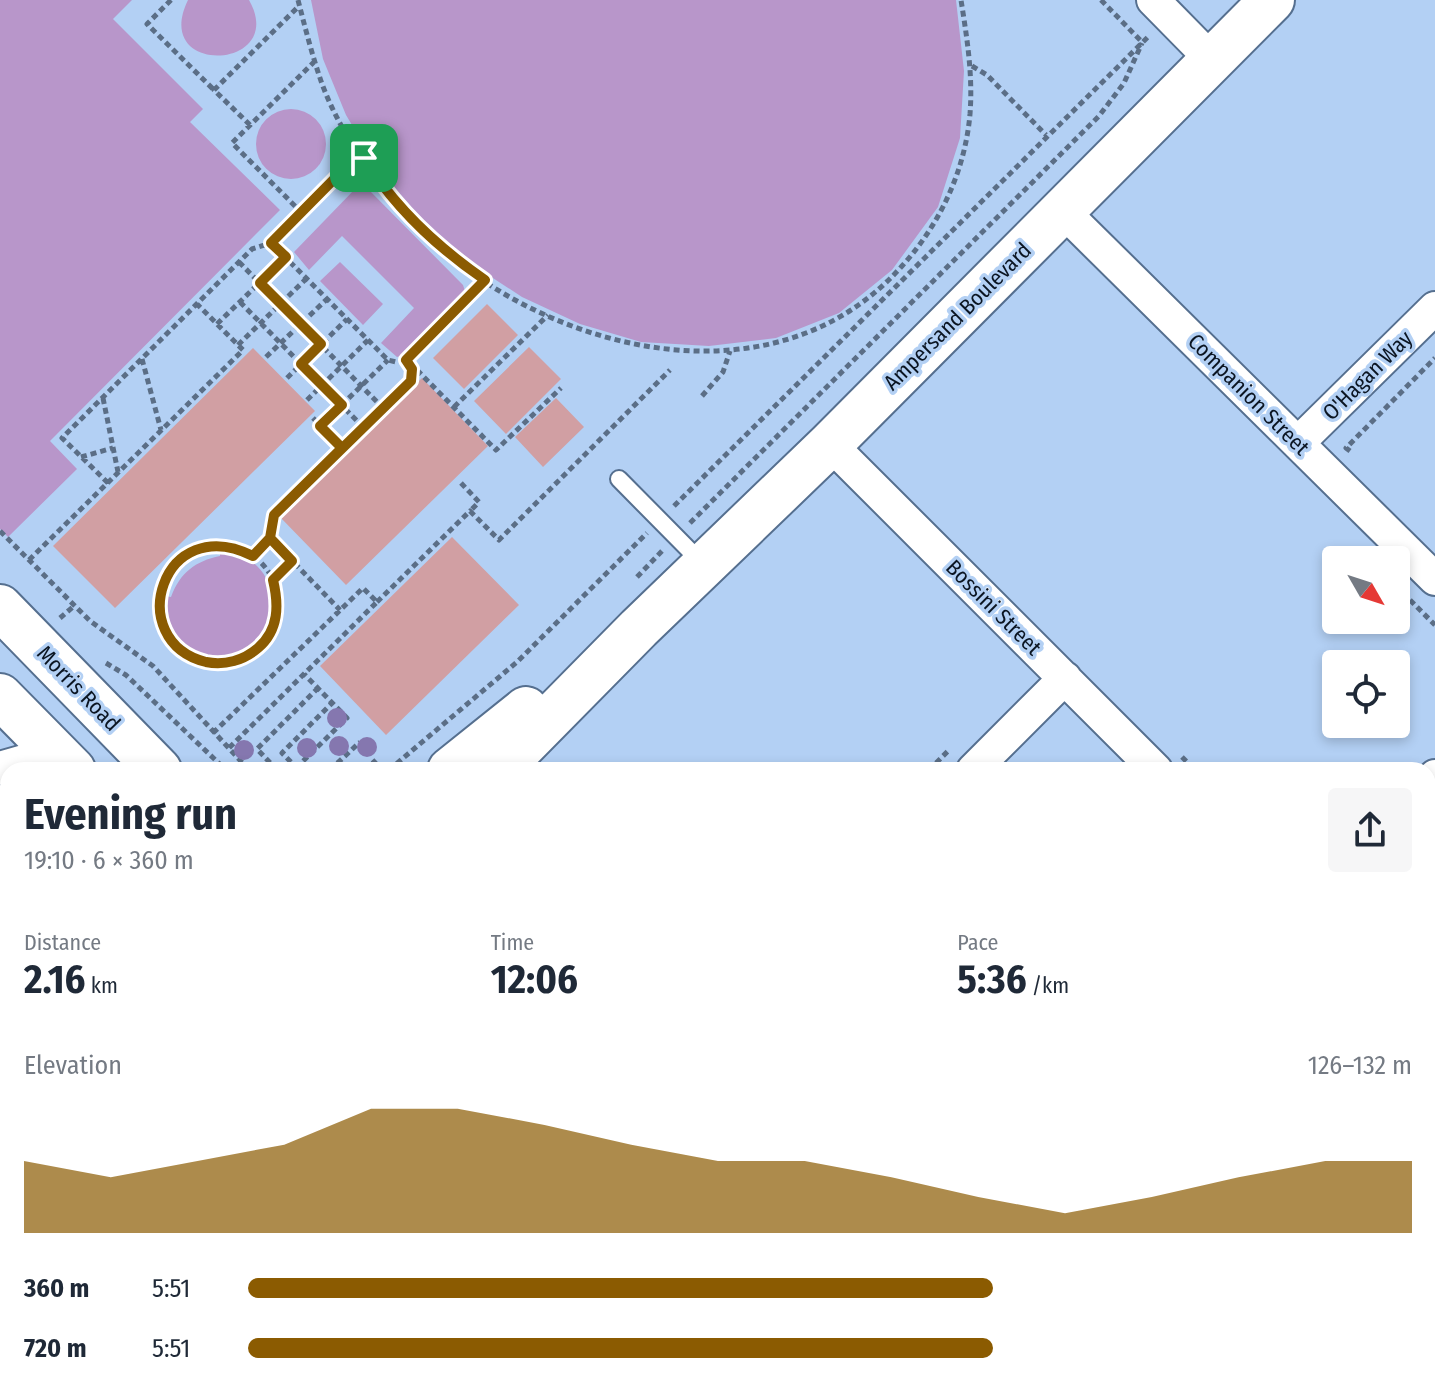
<!DOCTYPE html>
<html lang="en">
<head>
<meta charset="utf-8">
<style>
  body { margin:0; font-family:"Fira Sans Condensed",sans-serif; background:#f6f6f7; color:#1f2937; height:100vh; display:flex; flex-direction:column; font-size:30px; white-space:nowrap }
  * { box-sizing:border-box; margin:0 }
  p { font-size:26px; color:#747a83 }
  .icon { flex:none; width:44px; height:44px; fill:none; stroke:currentColor; stroke-width:2; stroke-linecap:round; stroke-linejoin:round }
  .map { position:relative; flex:1; overflow:hidden }
  .sheet { position:absolute; left:0px; top:762px; width:1436px; height:632px; display:flex; flex-direction:column; background:#fff; border-radius:24px 24px 0 0; box-shadow:0 4px 12px #0003 }
  .sheet>* { flex:none }
  .needle { width:52px; rotate:129deg }
  .fabs { position:absolute; left:1322px; top:546px; display:grid; gap:16px }
  .fabs a { display:grid; place-items:center; width:88px; height:88px; border-radius:8px; background:#fff; box-shadow:0 4px 12px #0003; font-size:40px }
  .pin { position:absolute; display:grid; place-items:center; width:68px; height:68px; color:#fff; margin:-34px; border-radius:16px; box-shadow:0 4px 12px #0006 }
  .round { display:grid; place-items:center; flex:none; width:84px; height:84px; border-radius:8px; background:#f6f6f7 }
  .summary { display:flex; align-items:center; justify-content:space-between; height:136px; padding:0 24px }
  h1 { font-size:44px; font-weight:700; line-height:60px }
  .metrics { display:grid; grid-template-columns:repeat(3,1fr); gap:12px; height:136px; padding:8px 24px }
  .metrics div { display:grid; align-content:center }
  .metrics b { font-size:40px; font-weight:700 }
  .metrics small { font-size:22px; font-weight:400 }
  .metrics p { font-size:22px }
  .chart { height:224px; padding:16px 24px }
  .chart p { display:flex; justify-content:space-between }
  .chart svg { width:100%; height:144px; margin-top:8px; fill:#8b5b01; opacity:.7 }
  ul { padding:0 24px; list-style:none; font-size:26px }
  li { display:grid; grid-template-columns:128px 96px 1fr; align-items:center; height:60px }
  li i { height:20px; border-radius:10px; background:#8b5b01 }
  .map>svg:first-child { display:block }
  .green { fill:#b896ca }
  .building { fill:#d19fa3 }
  .lines { fill:none; stroke-linecap:round; stroke-linejoin:round }
  .lane-casing { stroke:#556f8f; stroke-width:20 }
  .street-casing { stroke:#556f8f; stroke-width:36 }
  .secondary-casing { stroke:#556f8f; stroke-width:48 }
  .path { stroke:#5b6e86; stroke-width:5; stroke-dasharray:6 4; stroke-linecap:butt }
  .lane { stroke:#fff; stroke-width:16 }
  .street { stroke:#fff; stroke-width:32 }
  .secondary { stroke:#fff; stroke-width:44 }
  .tree { fill:#8577af }
  .route-casing { stroke:#fff; stroke-width:16 }
  .route { stroke:#8b5b01; stroke-width:10 }
  .labels { text-anchor:middle; stroke-width:7; stroke-linejoin:round; paint-order:stroke }
  .street-label { font-size:22px; fill:#0b1522; stroke:#b3d0f4 }
</style>
</head>
<body>
<div class="map">
<svg width="1435" height="1394" viewBox="0 0 1435 1394">
  <rect width="100%" height="100%" fill="#b3d0f4"/>
  <path class="green" d="M0,0h132l-19,19 90,90 -13,13 90,88 -230,231 27,28 -69,68 -8,-8z
    M188,0h61c40,70 -99,78 -61,0z
    M311,0h645l8,71 -4,67 -22,69 -46,63 -53,43 -63,25 -67,8 -68,-4 -61,-18 -58,-27 -55,-36 -47,-44 -41,-47 -33,-55 -23,-56z
    M256 144a35 35 0 1 1 70 0a35 35 0 1 1-70 0Z
    M362,187l6,2 95,96 2,6 -2,7 -59,57 -7,2 -16,-14 33,-35 -72,-72 -33,34 -15,-18 61,-63z
    M340,262l43,42 -20,21 -43,-44z
    M220,550c18,1 37,11 46,28 6,11 7,23 5,36 -11,68 -116,53 -106,-18l6,1c9,-24 24,-36 49,-41z"/>
  <path class="building" d="M487,304l31,31 -54,54 -31,-31z
    M529,347l32,32 -55,55 -32,-33z
    M253,348l62,63 -200,197 -62,-62z
    M422,378l66,68 -142,139 -66,-68z
    M556,398l28,29 -41,40 -28,-30z
    M452,537l67,68 -133,130 -66,-69z"/>
  <g class="lines">
    <g class="lane-casing">
      <path id="lane" d="M619,479l83,84"/>
    </g>
    <g class="street-casing">
      <path id="street" d="M1153,0l59,60
        M1062,210l373,369
        M1299,442l136,-134
        M830,444l326,326
        M0,768l35,-10 28,2
        M973,770l92,-92
        M1428,783l7,-7
        M1428,1234l7,-7
        M213,1386l8,8
        M815,1394l8,-8
        M1268,1394l8,-8"/>
    </g>
    <g class="secondary-casing">
      <path id="secondary" d="M0,607l159,163
        M0,696l73,74
        M450,770l76,-61
        M499,770l140,-142 191,-184 442,-444
        M0,1260l8,-8
        M692,1386l8,8
        M772,1386l8,8"/>
    </g>
    <path class="path" d="M171,0l-24,24 67,66
      M298,0c7,27 14,55 23,81 17,48 50,95 84,133 120,134 364,202 497,52 38,-42 63,-95 68,-152 3,-39 -3,-76 -9,-114
      M1101,0l41,42
      M315,61l-83,82 69,69 60,-57
      M972,66l15,9 59,60
      M250,125l-36,-35 85,-84
      M301,212l-30,31 117,117 8,2 10,-2 79,-80
      M239,262l144,146
      M240,302l123,125
      M217,324l69,-67
      M238,345l69,-67
      M266,357l61,-58
      M142,359l19,71
      M410,363l86,87 65,-62
      M287,378l60,-59
      M702,396l21,-24 7,-21
      M103,398l15,74
      M307,400l61,-60
      M454,407l94,-92
      M313,418l29,30
      M320,426l68,-66
      M1350,451l-4,-3 89,-90
      M81,457l32,-9
      M108,483l-46,-45 190,-189 19,-6
      M461,483l18,19 -9,9
      M674,506l476,-471
      M690,523l409,-407 25,-33 18,-40
      M0,531l90,90 63,45 96,104
      M270,538l4,-23 137,-134 1,-12 -6,-9
      M160 604a59 59 0 1 1 118 0a59 59 0 1 1-118 0Z
      M253,556l17,-18 70,72
      M29,560l214,-210 -46,-46
      M637,577l26,-27
      M273,580l19,-19
      M1410,600l25,25
      M377,602l93,-91 29,29 171,-170
      M60,618l14,-12
      M106,663l20,12 100,95
      M213,733l150,-145 14,14 -149,147
      M1182,757l13,13
      M296,768l51,-50 -43,-44
      M298,769l-16,-16 50,-50
      M277,770l-20,-21 61,-61
      M330,770l30,-28
      M365,770l11,-10
      M389,770l128,-108 130,-129
      M929,770l19,-19
      M1428,829l7,-6
      M0,1173l8,-11
      M1428,1189l7,-7
      M0,1200l8,-10
      M1428,1283l7,-7
      M0,1316l8,-8
      M170,1386l8,8
      M254,1386l8,8
      M615,1386l8,8
      M859,1394l8,-8
      M1223,1394l8,-8
      M1319,1394l8,-8"/>
    <use href="#lane" class="lane"/>
    <use href="#street" class="street"/>
    <use href="#secondary" class="secondary"/>
  </g>
  <g class="tree">
    <circle cx="337" cy="718" r="10"/>
    <circle cx="339" cy="746" r="10"/>
    <circle cx="367" cy="747" r="10"/>
    <circle cx="307" cy="748" r="10"/>
    <circle cx="244" cy="750" r="10"/>
  </g>
  <g class="lines">
    <g class="route-casing">
      <path id="route" d="M364,158c31,50 73,89 121,122l-79,80 6,9 -1,12 -137,134 -4,23 -17,18c-91,-46 -131,85 -47,106 19,4 38,-2 52,-14 21,-18 21,-43 15,-68l19,-19 -22,-23 4,-23 68,-67 -22,-22 22,-21 -41,-41 20,-20 -61,-61 26,-26 -15,-14 78,-79 12,-9 3,3"/>
    </g>
    <use href="#route" class="route"/>
  </g>
  <g class="labels">
    <g class="street-label">
      <text transform="translate(957 316) rotate(-45)" y="8">Ampersand Boulevard</text>
      <text transform="translate(1367 375) rotate(-45)" y="8">O'Hagan Way</text>
      <text transform="translate(1249 394) rotate(45)" y="8">Companion Street</text>
      <text transform="translate(994 607) rotate(45)" y="8">Bossini Street</text>
      <text transform="translate(79 688) rotate(46)" y="8">Morris Road</text>
    </g>
  </g>
</svg>
<div class="fabs">
<a><svg class="needle" viewBox="-14 -14 28 28"><path d="M0-13l5 13h-10z" fill="#e53935"/><path d="M0 13l5-13h-10z" fill="#747a83"/></svg></a>
<a><svg class="icon" aria-label="locate" viewBox="0 0 24 24"><circle cx="12" cy="12" r="6"/><path d="M12 2v4M12 18v4M2 12h4M18 12h4"/></svg></a>
</div>
<div class="pin" style="left:364px;top:158px;background:#1e9e55"><svg class="icon" aria-label="arrive" viewBox="0 0 24 24"><path d="M6 21V4h12l-3 4 3 4H6"/></svg></div>
<section class="sheet">
<div class="summary"><div><h1>Evening run</h1><p>19:10 · 6 × 360 m</p></div><a class="round"><svg class="icon" aria-label="share" viewBox="0 0 24 24"><path d="M12 15V3M7 8l5-5 5 5M5 13v7h14v-7"/></svg></a></div>
<div class="metrics">
<div><p>Distance</p><b>2.16<small> km</small></b></div>
<div><p>Time</p><b>12:06</b></div>
<div><p>Pace</p><b>5:36<small> /km</small></b></div>
</div>
<div class="chart"><p><span>Elevation</span>126–132 m</p>
<svg viewBox="0 0 160 44" preserveAspectRatio="none"><path d="M0 44V22L10 27L20 22L30 17L40 6L50 6L60 11L70 17L80 22L90 22L100 27L110 33L120 38L130 33L140 27L150 22L160 22V44z"/></svg>
</div>
<ul>
<li><b>360 m</b>5:51<i style="width:64%"></i></li>
<li><b>720 m</b>5:51<i style="width:64%"></i></li>
</ul>
</section>
</div>
</body>
</html>
